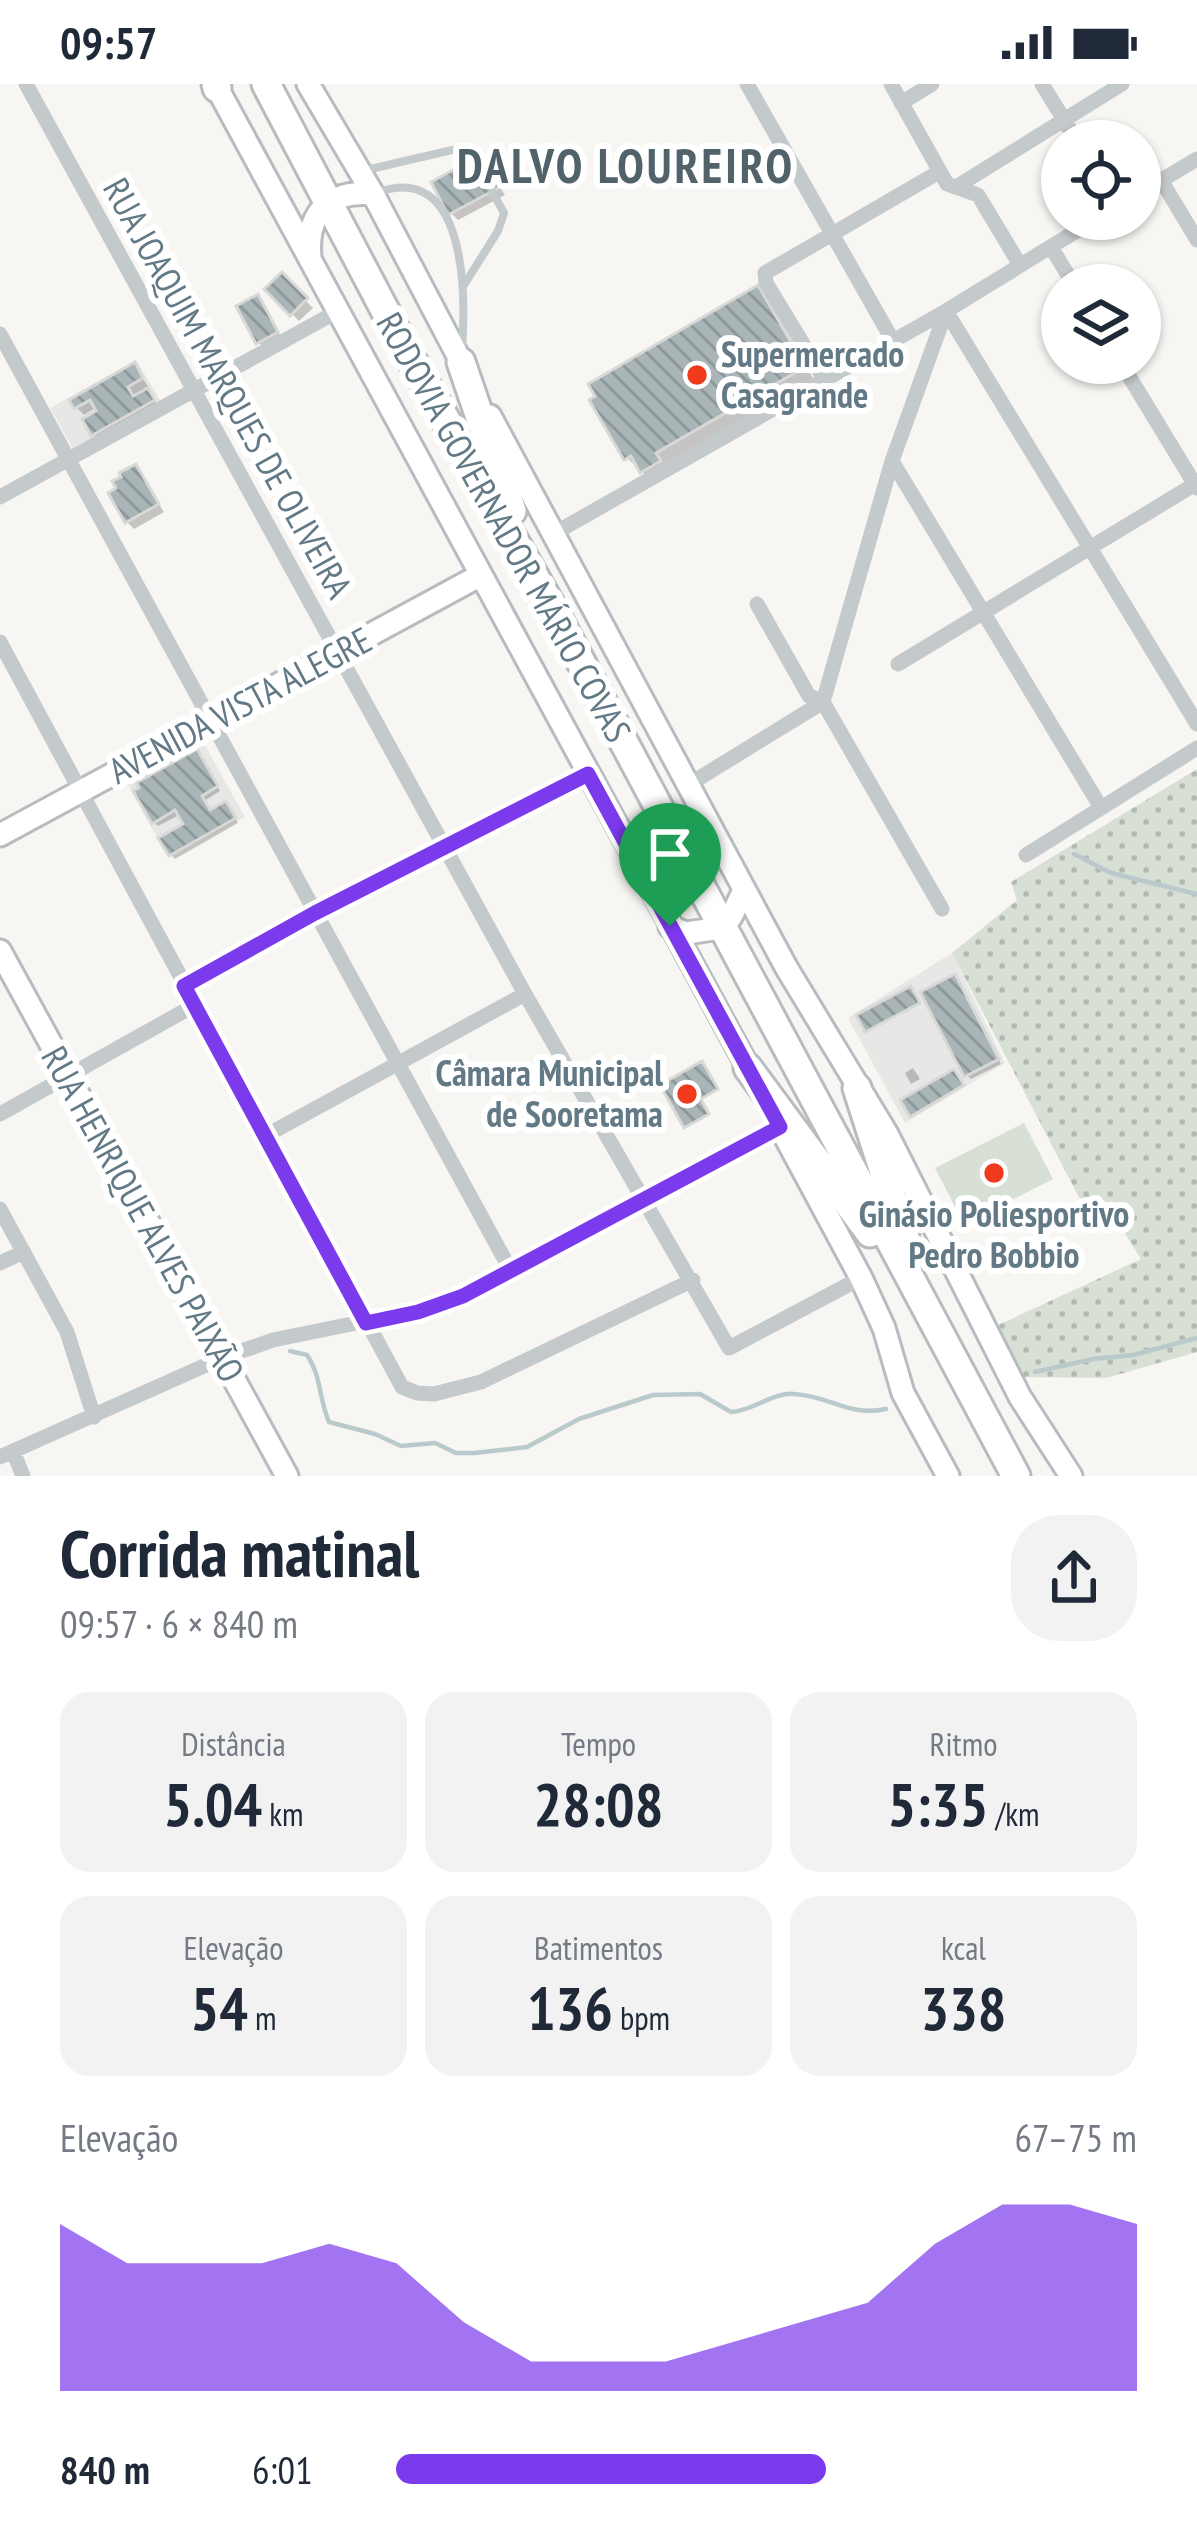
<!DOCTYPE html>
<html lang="pt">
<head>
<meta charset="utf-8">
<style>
  body { margin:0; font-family:"PT Sans Narrow",sans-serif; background:#f2f2f3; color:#1f2937; height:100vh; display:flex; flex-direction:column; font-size:45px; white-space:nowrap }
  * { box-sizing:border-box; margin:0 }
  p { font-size:39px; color:#747a83 }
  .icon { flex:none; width:66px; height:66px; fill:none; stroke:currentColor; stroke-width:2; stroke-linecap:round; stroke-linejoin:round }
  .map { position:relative; height:1392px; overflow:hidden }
  .side { display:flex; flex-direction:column; background:#fff; flex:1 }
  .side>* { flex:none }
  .buttons { position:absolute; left:1041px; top:36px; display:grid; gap:24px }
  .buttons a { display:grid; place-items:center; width:120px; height:120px; border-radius:50%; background:#fff; box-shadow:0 3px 9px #0004; font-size:60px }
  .pin { position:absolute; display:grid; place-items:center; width:102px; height:102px; color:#fff; margin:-123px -51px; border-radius:50% 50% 50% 0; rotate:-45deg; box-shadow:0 0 12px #0007 }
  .pin .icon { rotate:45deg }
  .round { display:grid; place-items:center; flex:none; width:126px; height:126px; border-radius:48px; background:#f2f2f3 }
  .head { display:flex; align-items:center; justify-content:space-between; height:204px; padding:0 60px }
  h1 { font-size:66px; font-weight:800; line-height:90px }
  .metrics { display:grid; grid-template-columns:repeat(3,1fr); gap:18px; height:204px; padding:12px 60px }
  .metrics div { display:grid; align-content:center; border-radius:30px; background:#f2f2f3; text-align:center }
  .metrics b { font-size:60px; font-weight:800 }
  .metrics small { font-size:33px; font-weight:400 }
  .metrics p { font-size:33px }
  .chart { height:336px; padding:24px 60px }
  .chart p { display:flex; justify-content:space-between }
  .chart svg { width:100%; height:216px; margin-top:12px; fill:#7c3aed; opacity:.7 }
  ul { padding:0 60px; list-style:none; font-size:39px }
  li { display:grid; grid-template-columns:192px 144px 1fr; align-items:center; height:90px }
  li i { height:30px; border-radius:15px; background:#7c3aed }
  .status { display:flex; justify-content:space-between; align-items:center; height:84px; padding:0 60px; background:#fff; direction:ltr }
  .status svg { height:33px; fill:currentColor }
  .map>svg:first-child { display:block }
  .built { fill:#e7e8e6 }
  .grass { fill:url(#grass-dots) }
  .pitch { fill:#d8dfd4 }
  .shadow { fill:#0003 }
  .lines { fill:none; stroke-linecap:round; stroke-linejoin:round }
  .stream { stroke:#bac9cc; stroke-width:4.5 }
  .building { fill:url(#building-back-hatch); stroke:#d8d8d6; stroke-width:3 }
  .secondary-casing { stroke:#b6bcc0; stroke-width:27 }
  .highway-casing { stroke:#b8bcbf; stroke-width:33 }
  .lane { stroke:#c4c9cb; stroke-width:8 }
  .street { stroke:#c4c9cb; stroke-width:15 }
  .secondary { stroke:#fff; stroke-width:21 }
  .highway { stroke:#fff; stroke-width:27 }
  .route-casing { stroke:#fff; stroke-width:24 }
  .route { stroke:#7c3aed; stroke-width:15 }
  .poi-dot { fill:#ef3b1b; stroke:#fff; stroke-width:4.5 }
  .labels { text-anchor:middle; stroke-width:12; stroke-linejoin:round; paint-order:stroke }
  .poi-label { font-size:36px; font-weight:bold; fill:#637a86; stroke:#fff; text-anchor:start }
  .street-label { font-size:36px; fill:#637a86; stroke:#fff }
  .district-label { font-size:48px; font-weight:bold; letter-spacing:3px; fill:#52626b; stroke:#fff }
</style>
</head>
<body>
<div class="status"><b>09:57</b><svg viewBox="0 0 49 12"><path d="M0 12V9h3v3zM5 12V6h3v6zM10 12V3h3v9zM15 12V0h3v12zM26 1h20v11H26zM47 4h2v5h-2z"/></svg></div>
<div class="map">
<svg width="1197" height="1392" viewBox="0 0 1197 1392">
  <defs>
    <pattern id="grass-dots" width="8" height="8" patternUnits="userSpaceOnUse" patternTransform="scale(3)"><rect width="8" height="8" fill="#d8dfd4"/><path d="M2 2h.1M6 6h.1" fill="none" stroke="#b3bab2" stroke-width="1.8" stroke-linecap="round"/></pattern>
    <pattern id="building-back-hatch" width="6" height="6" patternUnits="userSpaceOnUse" patternTransform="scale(3)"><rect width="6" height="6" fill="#aab5b8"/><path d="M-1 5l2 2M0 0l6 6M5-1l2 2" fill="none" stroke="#8e989b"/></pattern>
  </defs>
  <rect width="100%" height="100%" fill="#f7f6f3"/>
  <path class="built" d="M136,276l25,41 -88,48 -23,-41z
    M202,656l43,77 -77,41 -42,-77z
    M952,869l53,110 -100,60 -57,-105z"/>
  <path class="grass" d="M1197,685v583l-91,26 -98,-1 -27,-44 160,-74 -37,-59 -20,7 -132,-254 65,-53 -6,-18z"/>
  <path class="pitch" d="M1024,1039l29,56 -89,45 -29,-56z"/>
  <path class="shadow" d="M482,74l23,37 -47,25 -7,-7z
    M282,193l31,31 -14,13 -30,-31z
    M757,205l10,10 46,79 -160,103 -26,-23z
    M257,214l26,42 -17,9 -8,-7z
    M134,282l14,20 -4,2 16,21 -59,33 -7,-8 6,-22 -3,-5 -13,8 -8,-8z
    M136,384l28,44 -30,17 -7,-7z
    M201,673l19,34 -16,10 7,12 19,-4 8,14 -63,36 -4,-4 16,-30 -6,-11 -23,12 -4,-4z
    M959,898l42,82 -30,15 -5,-4z
    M913,984l7,11 -9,5 -6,-11z"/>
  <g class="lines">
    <path class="stream" d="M1074,770l37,19 86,21
      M290,1267l17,4c14,20 12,44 22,67l46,12 26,12 34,-3 21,10h18l53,-6 52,-28 74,-24 47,-1 31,18c22,-1 42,-20 63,-18 37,2 54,23 92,15
      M1035,1288l58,-13 40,-4 64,-17"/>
  </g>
  <path class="building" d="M482,70l18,33 -52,28 -17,-33z
    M282,188l26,26 -18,18 -26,-27z
    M758,201l47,82 -149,86 5,8 -21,12 -9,-17 -7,4 -35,-60 6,-4 -7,-12z
    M258,210l20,38 -22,12 -20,-38z
    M135,278l8,16 -15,9 5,9 15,-8 7,12 -64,36 -9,-17 14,-8 -6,-11 -16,9 -5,-9z
    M136,380l23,40 -34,19 -17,-30 8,-5 -4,-7 9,-4 -2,-4z
    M197,665l21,37 -16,10 8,14 16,-9 10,17 -67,38 -11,-18 25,-14 -8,-14 -23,14 -19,-33 6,-3 -3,-5z
    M955,890l44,85 -35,18 -44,-85z
    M911,902l9,17 -55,29 -9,-17z
    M702,977l16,28 -17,10 8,15 -25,14 -24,-43z
    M954,985l10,16 -54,32 -10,-17z"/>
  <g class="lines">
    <g class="secondary-casing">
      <path id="secondary" d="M215,0l540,996
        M308,0l65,110 94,179
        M310,173c-4,-45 20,-67 63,-63
        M490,332l296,551 101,167 133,263 51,79
        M0,751l479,-259
        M670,843l16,6 35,-5 10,-11 13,-27
        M0,867l287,525
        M781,1045l80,149 23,50 19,65 45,83"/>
    </g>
    <g class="highway-casing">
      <path id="highway" d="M216,0l1,4
        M266,0l134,255 150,265 466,872
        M461,278l51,149
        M748,984l122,165
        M857,1004l51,159"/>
    </g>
    <path class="lane" d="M362,87l90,-21 19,3 4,5
      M376,109c90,-34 90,99 86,155
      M464,201l34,-54 6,-18 -12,-22"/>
    <path class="street" d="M26,0l499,910 204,354 132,-70
      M747,0l146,257
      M891,0l56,100 31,11 42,70
      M1042,0l35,57
      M901,19l31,-19
      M1161,96l36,60
      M956,103l166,-103
      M1140,109l57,-34
      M1051,163l23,38
      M946,227l251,413
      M0,250l511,937
      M1121,279l76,125
      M825,296l-59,-97 -1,-10 174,-101
      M892,377l208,345
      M0,413l338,-186
      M553,450l393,-223 150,-92
      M757,520l52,92 14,6 119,207
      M0,558l402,745 15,6 17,1 47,-12 212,-102
      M898,580l299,-181
      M688,701l135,-83 69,-241 54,-150
      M1026,771l171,-107
      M184,902l131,-73 273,-139
      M0,1030l195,-109
      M265,1052l260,-142
      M0,1125l67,123 27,85
      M0,1179l24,-11
      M13,1367l10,25
      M0,1373l222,-99 51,-18 167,-34 340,-179"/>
    <use href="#secondary" class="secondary"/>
    <use href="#highway" class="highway"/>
  </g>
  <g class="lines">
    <g class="route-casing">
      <path id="route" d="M588,690l192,353 -317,169 -45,16 -52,11 -182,-337 131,-73z"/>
    </g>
    <use href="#route" class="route"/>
  </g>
  <g class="poi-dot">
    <circle cx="697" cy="291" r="12"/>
    <circle cx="687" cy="1010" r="12"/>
    <circle cx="994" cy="1089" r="12"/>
  </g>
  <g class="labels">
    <g class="poi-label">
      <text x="721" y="283">Supermercado<tspan x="721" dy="41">Casagrande</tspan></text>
      <text x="663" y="1002" text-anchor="end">Câmara Municipal<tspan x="663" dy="41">de Sooretama</tspan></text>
      <text x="994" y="1143" text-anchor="middle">Ginásio Poliesportivo<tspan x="994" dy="41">Pedro Bobbio</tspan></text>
    </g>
    <g class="street-label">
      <text transform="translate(228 304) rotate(61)" y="13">RUA JOAQUIM MARQUES DE OLIVEIRA</text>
      <text transform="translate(504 443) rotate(61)" y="13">RODOVIA GOVERNADOR MÁRIO COVAS</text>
      <text transform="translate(240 621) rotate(-28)" y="13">AVENIDA VISTA ALEGRE</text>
      <text transform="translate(143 1130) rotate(61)" y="13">RUA HENRIQUE ALVES PAIXÃO</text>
    </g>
    <g class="district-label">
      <text x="626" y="99">DALVO LOUREIRO</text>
    </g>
  </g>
</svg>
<div class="buttons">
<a><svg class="icon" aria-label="locate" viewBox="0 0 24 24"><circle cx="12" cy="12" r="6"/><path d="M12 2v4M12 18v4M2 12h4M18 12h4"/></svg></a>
<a><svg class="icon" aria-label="layers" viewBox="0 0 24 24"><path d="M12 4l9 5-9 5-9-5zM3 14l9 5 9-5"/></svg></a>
</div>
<div class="pin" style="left:670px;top:842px;background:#1e9e55"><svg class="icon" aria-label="arrive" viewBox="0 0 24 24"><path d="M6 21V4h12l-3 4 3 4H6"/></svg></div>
</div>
<section class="side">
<div class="head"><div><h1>Corrida matinal</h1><p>09:57 · 6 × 840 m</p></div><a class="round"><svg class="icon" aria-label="share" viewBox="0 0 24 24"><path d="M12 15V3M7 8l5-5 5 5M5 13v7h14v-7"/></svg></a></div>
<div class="metrics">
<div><p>Distância</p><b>5.04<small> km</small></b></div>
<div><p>Tempo</p><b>28:08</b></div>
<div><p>Ritmo</p><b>5:35<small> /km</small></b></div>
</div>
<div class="metrics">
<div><p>Elevação</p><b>54<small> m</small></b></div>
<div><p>Batimentos</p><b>136<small> bpm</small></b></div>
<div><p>kcal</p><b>338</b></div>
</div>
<div class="chart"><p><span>Elevação</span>67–75 m</p>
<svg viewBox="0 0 160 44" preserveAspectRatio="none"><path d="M0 44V10L10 18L20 18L30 18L40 14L50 18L60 30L70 38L80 38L90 38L100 34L110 30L120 26L130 14L140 6L150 6L160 10V44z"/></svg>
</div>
<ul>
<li><b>840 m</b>6:01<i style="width:58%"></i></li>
</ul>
</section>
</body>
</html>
